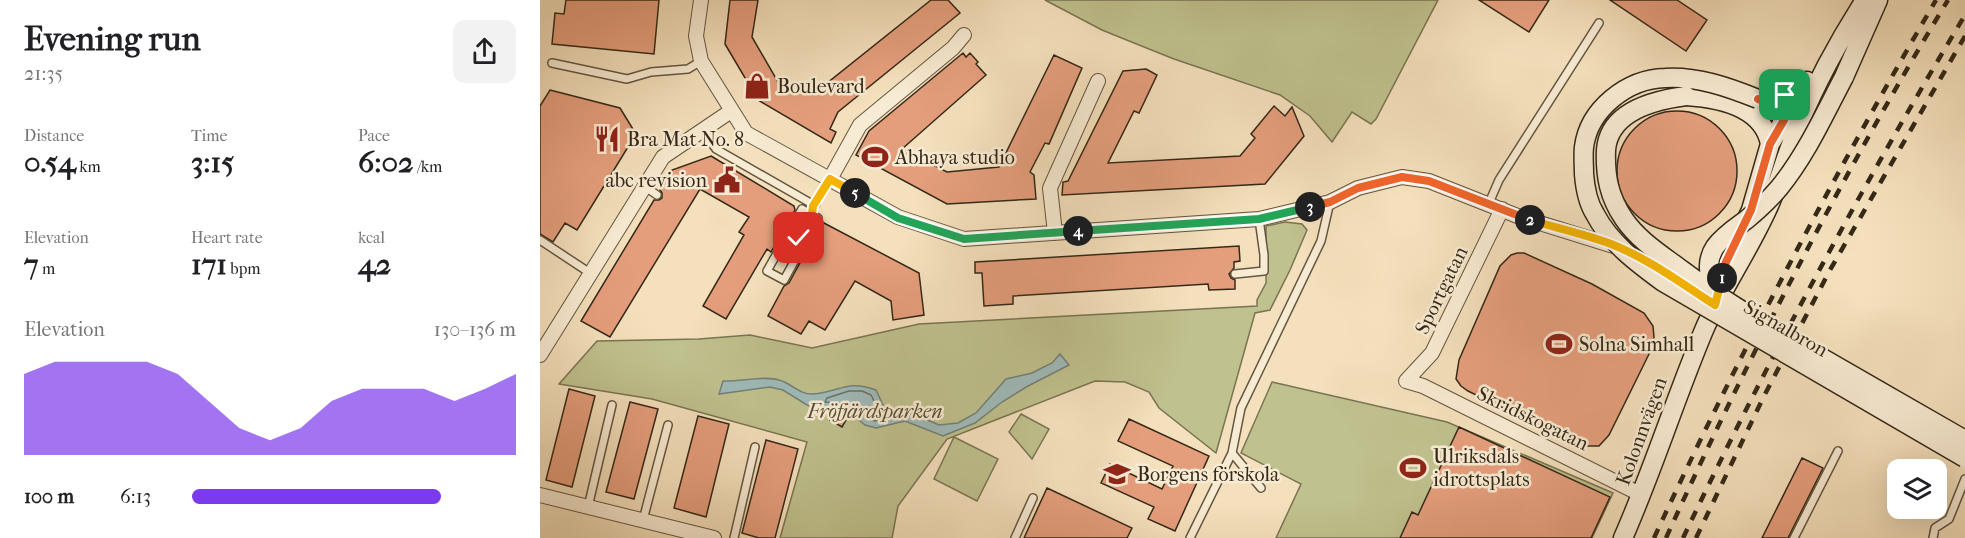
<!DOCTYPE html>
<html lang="en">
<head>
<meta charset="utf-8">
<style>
  body { margin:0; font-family:"IM FELL French Canon",serif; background:#f2f2f2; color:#202124; height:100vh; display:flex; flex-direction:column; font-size:22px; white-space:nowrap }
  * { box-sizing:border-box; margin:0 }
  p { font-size:20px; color:#757577 }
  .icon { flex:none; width:33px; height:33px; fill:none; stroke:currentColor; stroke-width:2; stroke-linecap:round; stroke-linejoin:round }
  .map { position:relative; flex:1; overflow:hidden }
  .drawer { display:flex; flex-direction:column; background:#fff; width:540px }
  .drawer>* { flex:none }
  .fabs { position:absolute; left:1347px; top:459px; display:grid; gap:12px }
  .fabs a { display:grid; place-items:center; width:60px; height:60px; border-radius:12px; background:#fff; box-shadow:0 6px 24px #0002; font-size:30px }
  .pin { position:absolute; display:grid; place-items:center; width:51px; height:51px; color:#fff; margin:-26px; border-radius:12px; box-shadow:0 3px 9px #0006 }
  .km { position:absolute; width:30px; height:30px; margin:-15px; border-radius:50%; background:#222; color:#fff; font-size:16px; line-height:30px; text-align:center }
  .round { display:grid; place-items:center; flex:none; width:63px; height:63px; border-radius:12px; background:#f2f2f2 }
  .summary { display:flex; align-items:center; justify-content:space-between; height:102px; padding:0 24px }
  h1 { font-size:33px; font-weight:700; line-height:45px }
  .stats { display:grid; grid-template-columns:repeat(3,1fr); gap:9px; height:102px; padding:6px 24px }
  .stats div { display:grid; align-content:center }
  .stats b { font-size:30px; font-weight:700 }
  .stats small { font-size:16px; font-weight:400 }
  .stats p { font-size:16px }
  .chart { height:168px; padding:12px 24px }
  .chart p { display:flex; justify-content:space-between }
  .chart svg { width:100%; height:108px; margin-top:6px; fill:#7c3aed; opacity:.7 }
  ul { padding:0 24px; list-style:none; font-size:20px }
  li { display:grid; grid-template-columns:96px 72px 1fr; align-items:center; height:45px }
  li i { height:15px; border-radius:8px; background:#7c3aed }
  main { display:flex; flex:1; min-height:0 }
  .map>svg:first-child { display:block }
  .green { fill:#bfc18e; stroke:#7a7453; stroke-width:1.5 }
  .water { fill:#9fbbba; stroke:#748079; stroke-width:1.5 }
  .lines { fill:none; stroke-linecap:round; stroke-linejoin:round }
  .shore { stroke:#6a7269; stroke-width:1.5 }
  .building { fill:#e59e7c; stroke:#342818; stroke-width:1.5 }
  .lane-casing { stroke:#645641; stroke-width:10 }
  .street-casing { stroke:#645641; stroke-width:16 }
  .secondary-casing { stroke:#342818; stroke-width:21 }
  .lane { stroke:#f8ebd3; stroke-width:7 }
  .street { stroke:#f8ebd3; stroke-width:14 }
  .secondary { stroke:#f8ebd3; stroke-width:18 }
  .rail { stroke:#342818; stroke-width:4.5; stroke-dasharray:10 10; stroke-linecap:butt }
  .secondary-bridge-casing { stroke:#342818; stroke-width:21; stroke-linecap:butt }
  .secondary-bridge { stroke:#f8ebd3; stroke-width:18 }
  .split-1-casing { stroke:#fff; stroke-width:12 }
  .split-2-casing { stroke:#fff; stroke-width:12 }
  .split-3-casing { stroke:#fff; stroke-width:12 }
  .split-4-casing { stroke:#fff; stroke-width:12 }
  .split-5-casing { stroke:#fff; stroke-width:12 }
  .split-6-casing { stroke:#fff; stroke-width:12 }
  .split-1 { stroke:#f0652b; stroke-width:8 }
  .split-2 { stroke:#f5b400; stroke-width:8 }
  .split-3 { stroke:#f0652b; stroke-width:8 }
  .split-4 { stroke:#22a559; stroke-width:8 }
  .split-5 { stroke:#22a559; stroke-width:8 }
  .split-6 { stroke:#f5b400; stroke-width:8 }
  .labels { text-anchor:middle; stroke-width:5; stroke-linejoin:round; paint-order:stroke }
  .poi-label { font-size:20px; fill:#342818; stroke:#f8ebd3; text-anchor:start }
  .street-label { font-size:20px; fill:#342818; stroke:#f8ebd3 }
  .park-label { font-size:20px; font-style:italic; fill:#574e36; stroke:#f8ebd3 }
</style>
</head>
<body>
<main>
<section class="drawer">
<div class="summary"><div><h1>Evening run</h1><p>21:35</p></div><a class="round"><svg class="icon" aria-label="share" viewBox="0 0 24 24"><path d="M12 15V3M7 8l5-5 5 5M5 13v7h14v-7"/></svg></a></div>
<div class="stats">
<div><p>Distance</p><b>0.54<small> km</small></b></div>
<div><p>Time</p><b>3:15</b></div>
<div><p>Pace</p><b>6:02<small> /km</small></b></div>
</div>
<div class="stats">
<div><p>Elevation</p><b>7<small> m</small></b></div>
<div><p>Heart rate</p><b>171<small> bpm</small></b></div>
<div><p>kcal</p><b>42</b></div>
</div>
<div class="chart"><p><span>Elevation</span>130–136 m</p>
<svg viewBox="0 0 160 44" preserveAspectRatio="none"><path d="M0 44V11L10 6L20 6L30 6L40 6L50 11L60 22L70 33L80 38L90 33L100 22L110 17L120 17L130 17L140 22L150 17L160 11V44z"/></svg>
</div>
<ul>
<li><b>100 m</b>6:13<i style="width:77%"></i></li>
</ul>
</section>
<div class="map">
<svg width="1425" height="538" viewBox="0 0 1425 538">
  <rect width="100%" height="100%" fill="#f4e0bc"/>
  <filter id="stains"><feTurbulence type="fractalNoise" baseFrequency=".00333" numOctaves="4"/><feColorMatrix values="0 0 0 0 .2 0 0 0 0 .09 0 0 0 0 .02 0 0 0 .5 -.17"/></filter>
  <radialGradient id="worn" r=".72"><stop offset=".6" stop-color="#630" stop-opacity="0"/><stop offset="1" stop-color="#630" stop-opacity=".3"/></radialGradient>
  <path class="green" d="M505,0h393l-62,119 -5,5 -19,-12 -20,30 -22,-26 -30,-21 -106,-36 -40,-16 -32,-13z
    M745,222l17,2 5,6 -17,40 -20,40 -15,3 -39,140 -57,-45 -10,-16 -24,-10 -30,-1 -148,58 -49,67 -6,32h-112l27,-96 -155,-43 -93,-15 38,-43 102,-2 51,-4 62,13 107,-24 338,-18v-6l9,-17v-57z
    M732,382l175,40 166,71 -21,45h-316l25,-54 -60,-31z
    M481,414l28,15 -17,30 -23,-27z
    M414,437l44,22 -21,42 -43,-22z"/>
  <path class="water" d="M520,354l9,11 -41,21 -26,16 -27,21 -32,13 -38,-15 -29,7 -11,-3 -11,-9 -13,-6 -20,-1 -14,-4 -24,-15 -13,-3 -51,7 4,-13c16,1 42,-6 56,-1 12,3 21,15 34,14 27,-2 34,-15 63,-4l8,17 27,6 28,12 19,-2 18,-10 30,-34 26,-6 20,-10z"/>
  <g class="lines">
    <path class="shore" d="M309,391h13l9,4 8,15 7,5 -1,3 -10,3 -32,-17 -18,-2 2,-4z"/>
  </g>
  <path class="building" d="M26,0h93l-5,54 -102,-10 3,-31 9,1z
    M190,0h28l-6,37 26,45 18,10 4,-3 12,6 119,-95h17l12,13 -122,99 -8,17 6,3 -5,11 -73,-43 -33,-56z
    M939,0h70l-20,32z
    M1070,0h67l30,20 -21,31z
    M423,53l3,4 4,-4 8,9 -2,2 10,11 -84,74 45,23 52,-5 55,-112 28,13 -33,76 -4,-1 -15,29 4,3 2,24 -89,5 -91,-49 13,-24z
    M606,69l11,6 -18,38 -5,-2 -26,52 132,-7 15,-18 -4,-4 23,-28 11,10 7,-9 12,29 -39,48 -203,11 1,-13 5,-1 55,-110z
    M10,90l70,18 16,26 -59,96 -12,-7 -12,19 -13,-8v-128z
    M1077 171a60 60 0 1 1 120 0a60 60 0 1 1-120 0Z
    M171,156l83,50 1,4 -24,42 -4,-3 -41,70 -23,-13 41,-71 -5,-3 10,-15 -49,-28 -90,148 -29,-16 73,-121h5l3,-2v-5l-2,-3 12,-20z
    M282,222l97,51 5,42 -31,5 -2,-19 -36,-20 -30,49 -16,-9 -8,13 -33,-18 16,-30 5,-3z
    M699,246l1,15 -6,1v6l-5,6 2,4 4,2v9l-26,1 -1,-6 -195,12v8l-29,2 -2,-33h-7v-11z
    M977,253h7l68,31 52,29 9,13 1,11 -4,15 -41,83 -10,11h-17l-114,-55 -7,-5 -5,-7 3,-19 41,-94 11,-11z
    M29,389l26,7 -23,91 -26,-7z
    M90,402l28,7 -24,90 -28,-7z
    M298,408l11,7 -7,12 -12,-7z
    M158,416l31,8 -23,93 -32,-9z
    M589,419l80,37 -34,75 -27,-12 6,-12 -53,-24 9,-19 52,25 11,-23 -55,-25z
    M919,427l151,70 -19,41h-191l12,-26 6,3z
    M226,440l32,9 -23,89h-16l-17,-5z
    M1262,458l21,10 -35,70h-26z
    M507,488l85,40 -5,10h-103z"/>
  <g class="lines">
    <g class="lane-casing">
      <path id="lane" d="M12,63l75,16 24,-7 37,-3 13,-8
        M162,130l14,19 98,56 2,-1
        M104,186l13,9
        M949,203l10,-23 100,-157
        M262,209l16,9 -34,62 -17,-9z
        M259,238l13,-24 1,-8 17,-27
        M0,240l50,33
        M695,274l29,-3v-16l-5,-36
        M721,488l-29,-35 9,-45 80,-167 9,-39
        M48,507l24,-102
        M103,520l25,-95
        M194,538l21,-91
        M475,538l18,-40
        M650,538l42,-85
        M1254,538l44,-87
        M1393,538l2,-10 14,-9 16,-40"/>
    </g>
    <g class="street-casing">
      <path id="street" d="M161,0l-5,36 5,25 45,72 152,84 66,22 295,-20 71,-17 28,-14 44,-11 27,4 91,36 97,30
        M290,179l30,-54 93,-77 11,-13
        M962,209l-70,144 -26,28 17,5 219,109
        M515,233l-5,-45 48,-107
        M0,355l123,-198 68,-46
        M0,495l174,43"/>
    </g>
    <g class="secondary-casing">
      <path id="secondary" d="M1304,77l34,-77
        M1146,96c32,2 77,10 84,48
        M1218,99c15,6 25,13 27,30
        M1182,277l4,-14 25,-53 19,-66 37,-63
        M1083,538c30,-68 52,-139 81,-208 19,-44 48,-84 67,-129 10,-25 17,-52 28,-77 18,-43 41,-85 66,-124"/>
    </g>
    <use href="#lane" class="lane"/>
    <use href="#street" class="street"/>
    <use href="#secondary" class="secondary"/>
    <path class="rail" d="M1114,538c85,-184 180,-363 282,-538
      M1126,538c83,-183 178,-366 282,-538
      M1143,538c85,-179 180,-353 282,-523
      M1156,538l68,-142 66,-126 135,-234"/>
    <g class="secondary-bridge-casing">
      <path id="secondary-bridge" d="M1146,96c-31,4 -77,15 -80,54 -1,26 3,47 18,69 14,21 38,36 58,51 41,31 85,56 130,82 51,29 102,59 153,88
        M1218,99c-30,-12 -61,-23 -93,-21 -38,1 -76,31 -81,69 -1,9 0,18 0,27 1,13 4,29 11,40 15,29 42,49 68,68l302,176
        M1177,295c-7,-17 -13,-31 -2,-48 8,-11 20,-19 31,-27 12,-10 23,-20 33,-32 27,-33 45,-73 65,-111"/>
    </g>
    <use href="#secondary-bridge" class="secondary-bridge"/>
  </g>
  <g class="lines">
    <g class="split-1-casing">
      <path id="split-1" d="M1182,278l4,-16 25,-52 19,-66 14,-24 -9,-13 -17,-8h21l6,-4"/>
    </g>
    <g class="split-2-casing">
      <path id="split-2" d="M990,220c27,8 55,14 81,24 38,15 70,39 104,61l7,-27"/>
    </g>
    <g class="split-3-casing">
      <path id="split-3" d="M770,207l20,-5 28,-14 44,-11 27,4 101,39"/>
    </g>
    <g class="split-4-casing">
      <path id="split-4" d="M538,231l181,-12 51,-12"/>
    </g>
    <g class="split-5-casing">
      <path id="split-5" d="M315,193l43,25 66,21 114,-8"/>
    </g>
    <g class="split-6-casing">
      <path id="split-6" d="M259,238l13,-24 1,-8 17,-27 25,14"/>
    </g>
    <use href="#split-1" class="split-1"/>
    <use href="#split-2" class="split-2"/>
    <use href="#split-3" class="split-3"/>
    <use href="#split-4" class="split-4"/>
    <use href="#split-5" class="split-5"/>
    <use href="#split-6" class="split-6"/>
  </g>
  <defs>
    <g id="shop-bare" transform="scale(2.07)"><path d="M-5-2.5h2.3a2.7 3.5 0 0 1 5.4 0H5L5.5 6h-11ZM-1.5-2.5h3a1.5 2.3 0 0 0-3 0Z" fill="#8f2418" stroke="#f8ebd3" stroke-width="2.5" paint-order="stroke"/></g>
    <g id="restaurant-bare" transform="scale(2.07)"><path d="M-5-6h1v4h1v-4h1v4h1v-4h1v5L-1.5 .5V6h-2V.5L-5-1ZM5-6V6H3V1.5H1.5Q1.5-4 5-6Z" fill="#8f2418" stroke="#f8ebd3" stroke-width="2.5" paint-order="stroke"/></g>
    <g id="stadium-bare" transform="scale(2.07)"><path d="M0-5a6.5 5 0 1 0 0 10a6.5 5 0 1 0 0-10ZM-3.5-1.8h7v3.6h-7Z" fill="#8f2418" stroke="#f8ebd3" stroke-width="2.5" paint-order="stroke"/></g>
    <g id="civic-bare" transform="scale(2.07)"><path d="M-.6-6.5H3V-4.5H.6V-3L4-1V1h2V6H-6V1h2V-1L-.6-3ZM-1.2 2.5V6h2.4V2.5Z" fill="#8f2418" stroke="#f8ebd3" stroke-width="2.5" paint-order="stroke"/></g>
    <g id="school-bare" transform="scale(2.07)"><path d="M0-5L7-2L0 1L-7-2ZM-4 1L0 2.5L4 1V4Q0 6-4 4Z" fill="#8f2418" stroke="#f8ebd3" stroke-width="2.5" paint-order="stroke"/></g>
  </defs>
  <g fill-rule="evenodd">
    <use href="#shop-bare" x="217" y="86"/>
    <use href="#restaurant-bare" x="67" y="139"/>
    <use href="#stadium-bare" x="335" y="157"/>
    <use href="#civic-bare" x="187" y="180"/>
    <use href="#stadium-bare" x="1019" y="344"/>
    <use href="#stadium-bare" x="873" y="468"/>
    <use href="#school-bare" x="577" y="474"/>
  </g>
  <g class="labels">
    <g class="poi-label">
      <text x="237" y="93">Boulevard</text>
      <text x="87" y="146">Bra Mat No. 8</text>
      <text x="355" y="164">Abhaya studio</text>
      <text x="167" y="187" text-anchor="end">abc revision</text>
      <text x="1039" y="351">Solna Simhall</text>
      <text x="893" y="463">Ulriksdals<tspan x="893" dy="23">idrottsplats</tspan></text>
      <text x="597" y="481">Borgens förskola</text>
    </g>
    <g class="street-label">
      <text transform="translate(901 290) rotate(-64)" y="7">Sportgatan</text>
      <text transform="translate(1246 328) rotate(30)" y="7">Signalbron</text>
      <text transform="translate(993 418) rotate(26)" y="7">Skridskogatan</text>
      <text transform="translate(1101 431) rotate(-70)" y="7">Kolonnvägen</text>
    </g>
    <g class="park-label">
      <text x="335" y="418">Fröfjärdsparken</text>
    </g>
  </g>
  <rect width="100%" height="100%" filter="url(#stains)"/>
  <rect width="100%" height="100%" fill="url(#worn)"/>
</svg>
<div class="fabs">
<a><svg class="icon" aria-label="layers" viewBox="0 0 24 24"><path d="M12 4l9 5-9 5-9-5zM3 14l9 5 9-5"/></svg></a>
</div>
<div class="pin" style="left:1245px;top:95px;background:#1e9e55"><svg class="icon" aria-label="arrive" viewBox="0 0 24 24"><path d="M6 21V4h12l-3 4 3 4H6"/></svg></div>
<div class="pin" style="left:259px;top:238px;background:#d93025"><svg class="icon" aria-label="check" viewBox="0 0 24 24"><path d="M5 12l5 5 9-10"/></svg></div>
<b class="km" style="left:1182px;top:278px">1</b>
<b class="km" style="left:990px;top:220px">2</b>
<b class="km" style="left:770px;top:207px">3</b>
<b class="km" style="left:538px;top:231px">4</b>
<b class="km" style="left:315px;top:193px">5</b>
</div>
</main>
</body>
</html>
